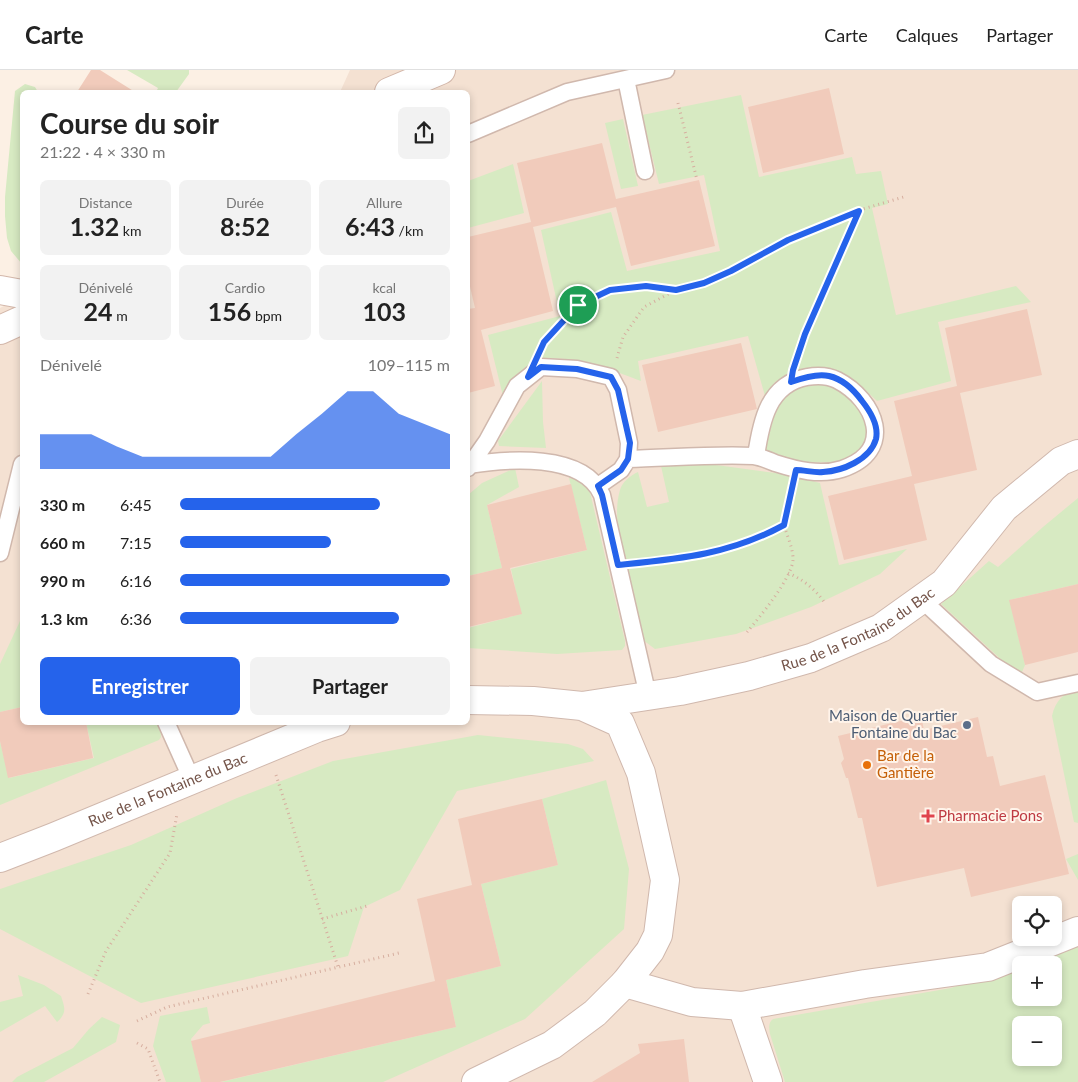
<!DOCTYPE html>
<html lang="fr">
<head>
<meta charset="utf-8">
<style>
  body { margin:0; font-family:Lato,sans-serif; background:#f2f2f2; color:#222; height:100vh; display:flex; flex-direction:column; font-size:19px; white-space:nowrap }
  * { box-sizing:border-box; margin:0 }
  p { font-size:16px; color:#767676 }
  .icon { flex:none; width:28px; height:28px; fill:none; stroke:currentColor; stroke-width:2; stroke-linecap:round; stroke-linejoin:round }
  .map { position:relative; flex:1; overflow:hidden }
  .sheet { position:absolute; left:20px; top:20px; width:450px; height:635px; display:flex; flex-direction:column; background:#fff; border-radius:8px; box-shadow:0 2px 8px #0003 }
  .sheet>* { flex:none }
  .buttons { position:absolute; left:1012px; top:826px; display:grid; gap:10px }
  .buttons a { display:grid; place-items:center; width:50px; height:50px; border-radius:8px; background:#fff; box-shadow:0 2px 8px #0003; font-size:25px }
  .pin { position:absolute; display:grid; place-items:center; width:42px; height:42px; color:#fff; margin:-21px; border:2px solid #fff; border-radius:50%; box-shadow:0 1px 5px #0007 }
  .round { display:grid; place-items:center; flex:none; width:52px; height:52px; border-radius:8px; background:#f2f2f2 }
  .head { display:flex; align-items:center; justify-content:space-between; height:85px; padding:0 20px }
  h1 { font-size:28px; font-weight:700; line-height:38px }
  .metrics { display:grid; grid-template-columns:repeat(3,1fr); gap:8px; height:85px; padding:5px 20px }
  .metrics div { display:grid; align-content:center; border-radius:8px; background:#f2f2f2; text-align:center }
  .metrics b { font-size:25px; font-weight:700 }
  .metrics small { font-size:14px; font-weight:400 }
  .metrics p { font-size:14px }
  .chart { height:140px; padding:10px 20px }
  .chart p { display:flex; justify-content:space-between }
  .chart svg { width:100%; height:90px; margin-top:5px; fill:#2563eb; opacity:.7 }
  .button { display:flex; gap:10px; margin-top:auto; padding:10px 20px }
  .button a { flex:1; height:58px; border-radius:8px; background:#2563eb; color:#fff; font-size:20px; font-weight:700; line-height:58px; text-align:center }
  .button a+a { background:#f2f2f2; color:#222 }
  ul { padding:0 20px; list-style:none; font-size:16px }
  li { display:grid; grid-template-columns:80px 60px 1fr; align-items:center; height:38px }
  li i { height:12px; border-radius:6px; background:#2563eb }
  header { display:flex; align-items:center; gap:30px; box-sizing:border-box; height:70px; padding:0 25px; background:#fff; border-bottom:1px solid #e0e0e0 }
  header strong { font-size:24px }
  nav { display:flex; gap:28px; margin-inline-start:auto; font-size:18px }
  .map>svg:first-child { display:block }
  .residential { fill:#f4e1d2; fill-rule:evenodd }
  .green { fill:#d7eac2; fill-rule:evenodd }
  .building { fill:#f1cbbb }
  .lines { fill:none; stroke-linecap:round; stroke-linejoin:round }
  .lane-casing { stroke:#d0b8ad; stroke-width:19 }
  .street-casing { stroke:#d0b8ad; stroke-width:30 }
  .secondary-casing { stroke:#d3b7aa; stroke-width:30 }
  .path { stroke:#d6ae9f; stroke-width:3; stroke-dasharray:1 4; stroke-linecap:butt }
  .lane { stroke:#fff; stroke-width:16 }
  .street { stroke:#fff; stroke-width:28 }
  .secondary { stroke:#fff; stroke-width:28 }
  .route-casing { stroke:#fff; stroke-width:10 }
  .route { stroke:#2563eb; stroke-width:6 }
  .service-dot { fill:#5c6f8a; stroke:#fff4ea; stroke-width:2 }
  .food-dot { fill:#e8710a; stroke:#fff4ea; stroke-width:2 }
  .health-dot { fill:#e0444e; stroke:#fff4ea; stroke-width:2 }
  .labels { text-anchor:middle; stroke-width:4; stroke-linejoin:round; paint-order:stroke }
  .street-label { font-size:15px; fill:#745449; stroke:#fff4ea }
  .service-label { font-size:15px; fill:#4e5e75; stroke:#fff4ea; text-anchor:end }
  .food-label { font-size:15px; fill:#c56008; stroke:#fff4ea; text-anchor:start }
  .health-label { font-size:15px; fill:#be3a42; stroke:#fff4ea; text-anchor:start }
</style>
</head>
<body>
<header>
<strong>Carte</strong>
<nav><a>Carte</a><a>Calques</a><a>Partager</a></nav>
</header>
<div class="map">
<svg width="1078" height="1012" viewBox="0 0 1078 1012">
  <rect width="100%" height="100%" fill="#fcf0e4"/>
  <path class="residential" d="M350,0h728v1012h-1078v-774l22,-11v425h446v-630h-128zM1021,835h33v33h-33zM1021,895h33v33h-33zM1021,955h33v33h-33z"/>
  <path class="green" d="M127,0h62v4l-13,18h-20l2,-4z
    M25,14l10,3 3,5h-16v172l-11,-13 -4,-13 -2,-22v-19l10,-106z
    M741,25l18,82 93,-20 4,17 25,-3 7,33 -16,4 24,107 120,-29 15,16 -93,20 13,59 -74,20 -18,-17 -31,-14 -31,1 -22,11 -10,14 -17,-60 -110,25 3,20c-30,-11 -87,-36 -115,-13 -11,8 -16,20 -22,32l-16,-65 72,-19 -19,-86 70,-18 16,59 93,-20 -16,-76 -45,9 -17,-69z
    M623,49l15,67 -17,3 -16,-66z
    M513,94l11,49 -56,15v-47z
    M542,311l1,41 3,26 -47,-2 -1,-5z
    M826,312l24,13 15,19 4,23 -13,18 -19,7 -40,1 -32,-13c5,-16 9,-42 20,-55 9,-10 29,-11 41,-13z
    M694,392l96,13 30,8 19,82 68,-16 -27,25 -69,33 -75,27 -81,15 -12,-9c-5,-22 -10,-44 -15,-67 -6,-26 -16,-56 -8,-83 2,-8 11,-15 18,-18l9,35 22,-5 -8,-36z
    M515,398l4,19 -32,18 15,63 -34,8v-81l14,-12z
    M569,408l9,2 11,8 36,153v5l-3,4 -65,4 -89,-6v-20l53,-14 -10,-45 76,-19z
    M1078,428v86l-68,16 15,65 -5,12 -79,-73 48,-43 9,6 45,-40z
    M22,542v95l-22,5v-48l20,-43z
    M1078,619v134l-4,-1 -22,-106c3,-15 12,-24 26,-27z
    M86,653h74l1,14 -2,3 -159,65v-64l9,37 85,-20z
    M478,665l90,9 15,5 11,12 -137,30 -57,99 -36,17 -16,49 -207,47 -141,-74v-40l131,-44 106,-47 96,-37z
    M606,710l23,89 -5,60 -99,90 -142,63h-162l235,-55 -10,-47 55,-14 -20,-82 77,-19 -16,-66z
    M1078,784v26l-12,-21z
    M1078,872v140h-293l-15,-48c-1,-6 -2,-11 3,-15l178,-31zM1021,895h33v33h-33zM1021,955h33v33h-33z
    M18,905l26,10 17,11c4,12 6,17 -4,26l-12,-16 -45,26v-30l23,-6z
    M207,937l3,16 -7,2 -12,14 10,43h-35l-13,-36 7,-30z
    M102,947l18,8 -4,17 -72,40h-32l5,-5 56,-29 16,-19z"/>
  <path class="building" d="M91,0h9l35,22h-58z
    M829,18l15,66 -81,19 -15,-66z
    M602,73l14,56 83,-19 16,66 -84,20 -15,-59 -83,20 20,84 -72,19 14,56 -27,7v-84l7,-1 -7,-30v-41l63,-15 -14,-59z
    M1027,239l15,66 -82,18 17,77 -63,14 13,56 -83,20 -16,-64 84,-20 -18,-75 63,-15 -12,-58z
    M741,273l16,66 -99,23 -16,-67z
    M571,414l16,66 -77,18 12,46 -54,13v-51l34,-8 -15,-63z
    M1078,514v68l-53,13 -16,-65z
    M22,637v15h64l7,36 -85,20 -8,-37v-29z
    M921,646l3,14 54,-13 9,40 6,-1 7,30 45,-11 24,99 -98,23 -7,-29 -87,19 -15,-69h-4l-10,-40h-2l-5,-15 3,-4 -6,-23z
    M542,729l16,66 -77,19 20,82 -55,14 10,47 -236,55h-19l-10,-41 244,-60 -18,-82 55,-14 -14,-66z
    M684,969l5,43h-97l48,-29 -2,-9z"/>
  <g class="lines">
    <g class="lane-casing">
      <path id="lane" d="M626,9l19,92
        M468,64l99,-42 99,-22
        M628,389c42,-1 84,-5 126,-3 7,1 14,4 21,7 22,7 45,13 67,6 54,-18 34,-69 -5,-89 -10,-5 -19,-5 -30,-3 -39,7 -46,45 -51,79
        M468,395c38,-6 115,-13 134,30l46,201
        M468,398l19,-27 30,-55 24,-19 36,2 34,8 7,13 11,53 -1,16 -7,11 -23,16
        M0,483l22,-89
        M921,529l70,65 46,28 41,-9
        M166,652l26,58"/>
    </g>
    <g class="street-casing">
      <g id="street">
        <path d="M468,630l65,1 49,5 38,17 21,50 24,107 -7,55 -8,16 -25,32 -30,30 -43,32 -76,37"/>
        <path id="s1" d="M582,636l98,-15 69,-15 62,-18 70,-30 63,-45 60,-75 57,-47 17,-7"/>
        <path id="s2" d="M0,788l54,-21 263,-109 19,-6"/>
        <path d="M625,913l67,19 50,4 123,-22 123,-17 90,-36"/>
        <path d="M742,936l26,76"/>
      </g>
    </g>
    <g class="secondary-casing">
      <path id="secondary" d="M389,22l52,-22
        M0,220l22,4
        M0,260l22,-10"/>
    </g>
    <path class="path" d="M678,33l19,77
      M542,277l36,-42 31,-15 37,-4 29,4
      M798,287l31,-80 30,-66
      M617,288l6,-21 21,-30 32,-17 28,-7 27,-12 57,-31 75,-31 44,-13
      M638,493c52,-5 100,-13 146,-38l8,-36
      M788,503c16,7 27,16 37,30
      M747,562c12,-14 46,-55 46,-73 0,-11 -6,-23 -9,-34
      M22,568v8
      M276,705l62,192
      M322,849l45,-13
      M88,924l18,-43 64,-98 7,-39
      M137,951l30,-14 232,-54
      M137,973l11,6 12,33"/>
    <use href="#lane" class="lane"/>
    <use href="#street" class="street"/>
    <use href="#secondary" class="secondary"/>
  </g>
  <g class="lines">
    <g class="route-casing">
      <path id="route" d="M859,141l-54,123 -12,36 -2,12c11,-4 26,-9 38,-6 13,3 25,14 33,25 8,10 17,24 14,38 -6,21 -34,32 -53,33 -9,1 -18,-2 -27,-2l-12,55c-55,30 -106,34 -166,40l-16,-70 -4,-9 23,-16 7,-11 2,-16 -12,-53 -7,-13 -34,-8 -36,-2 -13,10 16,-35 34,-37 32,-15 36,-4 30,4 28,-7 27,-12 57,-31z"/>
    </g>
    <use href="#route" class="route"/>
  </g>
  <circle class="service-dot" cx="967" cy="655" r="5"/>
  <circle class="food-dot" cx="867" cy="695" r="5"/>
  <path class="health-dot" d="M925.5 738.5h5v5h5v5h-5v5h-5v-5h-5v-5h5z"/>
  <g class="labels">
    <g class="street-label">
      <text dy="5" stroke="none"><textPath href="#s1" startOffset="289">Rue de la Fontaine du Bac</textPath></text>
      <text dy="5" stroke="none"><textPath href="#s2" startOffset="181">Rue de la Fontaine du Bac</textPath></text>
    </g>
    <g class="service-label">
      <text x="957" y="651">Maison de Quartier<tspan x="957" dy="17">Fontaine du Bac</tspan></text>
    </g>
    <g class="food-label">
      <text x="877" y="691">Bar de la<tspan x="877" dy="17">Gantière</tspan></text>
    </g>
    <g class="health-label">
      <text x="938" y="751">Pharmacie Pons</text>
    </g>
  </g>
</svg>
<div class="buttons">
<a><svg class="icon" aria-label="locate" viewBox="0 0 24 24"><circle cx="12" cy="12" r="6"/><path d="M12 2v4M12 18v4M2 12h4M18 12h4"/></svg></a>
<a>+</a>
<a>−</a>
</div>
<div class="pin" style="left:578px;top:235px;background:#1e9e55"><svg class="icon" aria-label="arrive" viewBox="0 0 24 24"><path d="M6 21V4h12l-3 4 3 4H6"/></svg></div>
<section class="sheet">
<div class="head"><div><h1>Course du soir</h1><p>21:22 · 4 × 330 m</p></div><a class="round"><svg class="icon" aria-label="share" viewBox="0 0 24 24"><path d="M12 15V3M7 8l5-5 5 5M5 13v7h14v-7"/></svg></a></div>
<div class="metrics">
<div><p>Distance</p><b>1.32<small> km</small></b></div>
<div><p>Durée</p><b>8:52</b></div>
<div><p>Allure</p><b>6:43<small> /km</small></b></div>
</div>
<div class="metrics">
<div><p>Dénivelé</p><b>24<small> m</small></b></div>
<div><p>Cardio</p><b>156<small> bpm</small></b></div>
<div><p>kcal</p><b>103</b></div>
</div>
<div class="chart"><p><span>Dénivelé</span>109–115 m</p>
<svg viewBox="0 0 160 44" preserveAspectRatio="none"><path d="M0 44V27L10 27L20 27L30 33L40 38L50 38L60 38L70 38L80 38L90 38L100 27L110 17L120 6L130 6L140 17L150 22L160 27V44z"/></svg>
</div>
<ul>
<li><b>330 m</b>6:45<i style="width:74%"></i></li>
<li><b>660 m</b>7:15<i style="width:56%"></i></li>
<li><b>990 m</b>6:16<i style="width:100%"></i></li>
<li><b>1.3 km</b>6:36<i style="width:81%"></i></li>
</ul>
<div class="button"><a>Enregistrer</a><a>Partager</a></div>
</section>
</div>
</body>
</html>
